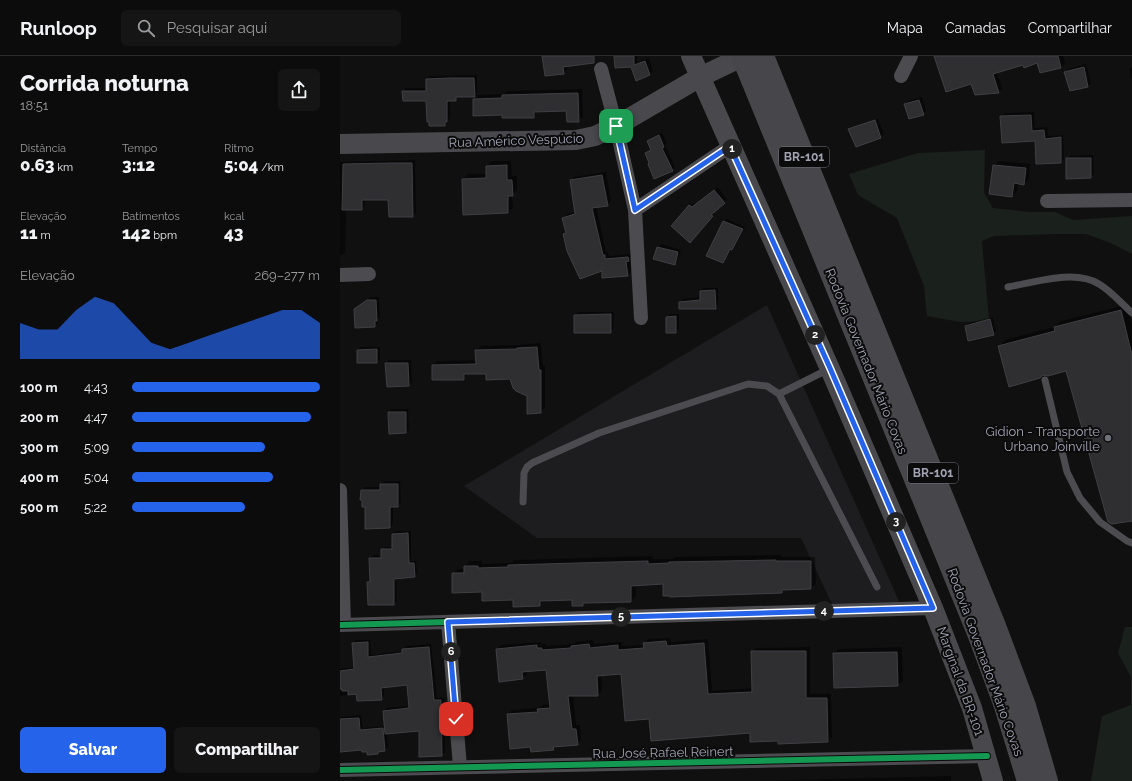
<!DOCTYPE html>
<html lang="pt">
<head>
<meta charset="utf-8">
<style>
  body { margin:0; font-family:Raleway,sans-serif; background:#151515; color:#f1f3f6; height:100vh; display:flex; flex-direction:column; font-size:15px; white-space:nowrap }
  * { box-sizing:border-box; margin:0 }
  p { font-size:13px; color:#9a9b9d }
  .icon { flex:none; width:22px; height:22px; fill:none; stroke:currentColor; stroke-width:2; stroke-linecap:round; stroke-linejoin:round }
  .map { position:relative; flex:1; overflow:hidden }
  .sheet { display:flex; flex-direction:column; background:#0c0c0c; width:340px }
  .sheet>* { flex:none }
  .pin { position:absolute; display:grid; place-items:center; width:34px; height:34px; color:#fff; margin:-17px; border-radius:8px; box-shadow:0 2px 6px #0006 }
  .km { position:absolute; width:20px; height:20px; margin:-10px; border-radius:50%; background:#222; color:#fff; font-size:11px; line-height:20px; text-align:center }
  .round { display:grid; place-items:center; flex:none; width:42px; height:42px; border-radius:6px; background:#151515 }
  .headline { display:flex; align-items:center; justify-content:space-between; height:68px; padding:0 20px }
  h1 { font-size:22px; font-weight:800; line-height:30px }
  .metrics { display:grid; grid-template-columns:repeat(3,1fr); gap:6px; height:68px; padding:4px 20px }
  .metrics div { display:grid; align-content:center }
  .metrics b { font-size:17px; font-weight:800 }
  .metrics small { font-size:11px; font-weight:400 }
  .metrics p { font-size:11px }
  .chart { height:112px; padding:8px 20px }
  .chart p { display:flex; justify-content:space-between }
  .chart svg { width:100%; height:72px; margin-top:4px; fill:#2563eb; opacity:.7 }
  .button { display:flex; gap:8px; margin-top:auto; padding:8px 20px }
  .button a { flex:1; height:46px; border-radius:6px; background:#2563eb; color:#fff; font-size:16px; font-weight:800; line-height:46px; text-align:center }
  .button a+a { background:#151515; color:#f1f3f6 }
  ul { padding:0 20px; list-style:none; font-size:13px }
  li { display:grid; grid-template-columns:64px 48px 1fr; align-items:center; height:30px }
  li i { height:10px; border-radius:5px; background:#2563eb }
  header { display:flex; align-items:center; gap:24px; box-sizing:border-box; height:56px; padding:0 20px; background:#0c0c0c; border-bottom:1px solid #2c2c2d }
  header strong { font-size:19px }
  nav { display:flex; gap:22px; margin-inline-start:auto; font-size:14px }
  .search { width:280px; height:36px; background:#151515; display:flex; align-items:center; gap:10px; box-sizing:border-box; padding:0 14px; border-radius:6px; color:#9a9b9d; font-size:15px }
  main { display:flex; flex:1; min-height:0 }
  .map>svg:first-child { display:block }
  .built { fill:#1d1d1f }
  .green { fill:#1a201c }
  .shadow { fill:#0007 }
  .building { fill:#2f2f31; stroke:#403f44 }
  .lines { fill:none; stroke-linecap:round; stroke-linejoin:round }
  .lane { stroke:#4b4b50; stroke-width:7 }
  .street { stroke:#4b4b50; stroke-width:14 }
  .secondary { stroke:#49494d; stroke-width:20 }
  .highway { stroke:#47474b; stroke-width:22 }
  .highway-bridge { stroke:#47474b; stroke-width:22 }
  .cycleway-casing { stroke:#0b0b0c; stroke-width:8 }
  .cycleway { stroke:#139951; stroke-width:6 }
  .route-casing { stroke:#fff; stroke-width:8 }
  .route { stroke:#2563eb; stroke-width:5 }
  .poi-dot { fill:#6e7079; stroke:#0b0b0c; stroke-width:1.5 }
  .labels { text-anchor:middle; stroke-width:4; stroke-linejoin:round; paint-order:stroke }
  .shield { fill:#0b0b0c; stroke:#747580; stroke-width:1 }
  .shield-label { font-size:12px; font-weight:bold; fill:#a1a3b2 }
  .street-label { font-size:13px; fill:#a1a3b2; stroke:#0b0b0c }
  .poi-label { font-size:13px; fill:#a1a3b2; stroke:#0b0b0c; text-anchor:end }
</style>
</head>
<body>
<header>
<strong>Runloop</strong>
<div class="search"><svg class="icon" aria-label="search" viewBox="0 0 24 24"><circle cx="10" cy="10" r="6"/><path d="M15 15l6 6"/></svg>Pesquisar aqui</div>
<nav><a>Mapa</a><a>Camadas</a><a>Compartilhar</a></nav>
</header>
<main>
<section class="sheet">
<div class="headline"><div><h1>Corrida noturna</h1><p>18:51</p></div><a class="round"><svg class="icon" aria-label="share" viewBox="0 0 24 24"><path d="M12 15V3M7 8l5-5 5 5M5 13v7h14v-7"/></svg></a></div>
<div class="metrics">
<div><p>Distância</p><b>0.63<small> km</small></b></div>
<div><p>Tempo</p><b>3:12</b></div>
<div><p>Ritmo</p><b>5:04<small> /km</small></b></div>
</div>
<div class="metrics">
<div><p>Elevação</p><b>11<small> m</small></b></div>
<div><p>Batimentos</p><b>142<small> bpm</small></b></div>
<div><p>kcal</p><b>43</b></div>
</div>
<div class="chart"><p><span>Elevação</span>269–277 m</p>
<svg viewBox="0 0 160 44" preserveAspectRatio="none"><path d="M0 44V22L10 26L20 26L30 14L40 6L50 10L60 22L70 34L80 38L90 34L100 30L110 26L120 22L130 18L140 14L150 14L160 22V44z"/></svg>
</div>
<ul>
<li><b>100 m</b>4:43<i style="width:100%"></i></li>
<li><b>200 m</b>4:47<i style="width:95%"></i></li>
<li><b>300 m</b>5:09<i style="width:71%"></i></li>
<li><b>400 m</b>5:04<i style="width:75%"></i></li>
<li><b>500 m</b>5:22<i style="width:60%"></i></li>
</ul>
<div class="button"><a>Salvar</a><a>Compartilhar</a></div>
</section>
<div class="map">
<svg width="792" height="725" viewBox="0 0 792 725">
  <rect width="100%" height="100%" fill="#101010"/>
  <path class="built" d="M427,249l135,303 -70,-4 -31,-66h-264l-73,-52z"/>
  <path class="green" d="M645,94l-1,43 9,15 36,4h26l18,8 59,-4v38l-19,-10 -27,-10h-29l-63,2 -12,5 7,80 -29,1 -33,-6 -3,-30 -27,-68 -39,-23 -9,-21 69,-21z
    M785,571h7v154h-41l11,-65 29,-11v-28l-13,-24z"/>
  <path class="shadow" d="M203,0h40l-15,9v3l-5,5z
    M275,0h22v6l12,-4 4,13 -3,3 -14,5 -4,-13z
    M595,0h128l2,7 -4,4 -21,5 -3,-10 -14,2 -26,8 5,17 -4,3 -26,-9z
    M746,8l5,19 -3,3 -23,-14 3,-3z
    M792,11v12h-1l-2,-10z
    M137,19v18l-2,2 29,-1 3,-3 75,-2 1,28 -5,4 -11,-11 -29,1 -5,6 -30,-3 -29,-15 3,-3h-18l-3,4h-6v18l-5,7 -18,-25h-23l-1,-9 3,-3h21v-9l3,-3z
    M582,41l4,14 -3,3 -18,-10 3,-3z
    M694,56l1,16 12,-1 1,9 15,-1 1,24 -4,3 -24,-22 -34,-24 3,-3z
    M538,63l6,15 -3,3 -32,-8 3,-2v1z
    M322,77l5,10 -2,2 10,22 -3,3 -22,-7 -4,-10 6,-4 -3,-8 3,-3z
    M753,99l1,19 -4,3 -23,-18 3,-3z
    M75,104l1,52 -3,4 -24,-17h-24v6l-4,4h-15l-1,43 -3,3h-2v-93z
    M152,105h19l1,15h5v14l-5,5 1,13 -5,4 -45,-33 5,-5h19v-8z
    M659,105l31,3 -1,15 -5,5 -6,-1 -1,8 -5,5 -18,-30z
    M266,116l5,29 -4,4 -11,1 10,46h2l1,4 22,-2 1,2 -2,3 1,12 -3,4 -26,-5 -35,-38 -3,-14 3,-4 9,-2 -5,-31 3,-4z
    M378,131l9,13 -14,12 2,1 -22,26 -3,-33 3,-3 3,2z
    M387,163l18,8 -10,20 -3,2 -1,-1 -8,14 -15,-7 16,-34z
    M321,188l20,6 -4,11 -3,3 -16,-17z
    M364,232h14v17l-3,3 -35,-6 3,-3 18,-2v-6z
    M31,241h8l1,20 -2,2v4l-3,3 -20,-17z
    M787,249l5,20v195l-65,-150 -68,-23 6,-7 49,-13 7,-6z
    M238,256h36l-1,17 -3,3 -35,-17z
    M330,258h9v15l-3,3 -9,-15z
    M653,261l3,14 -3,3 -27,-8 3,-3z
    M201,287l2,23h2v42l-4,4 -13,-17 -17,-17 -24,-5h-19l-4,6 -31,-13 4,-5 40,-1 -1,-10 5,-4 39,-1 2,-1z
    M21,291h19v12l-3,3 -19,-12z
    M49,304h22l1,22 -4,3 -22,-22z
    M52,353h16l1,20 -3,3 -17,-20z
    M44,425h16l1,22 -4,3h-4v18l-3,3 -24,-21 -4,-16 3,-3h16v-3z
    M56,475h15v30h5l1,12 -3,3 -18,2 1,23 -3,3 -26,-21 3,-3 -1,-22 3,-3h9v-5l3,-3h8v-13z
    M441,499v2h34l1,27 -5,4 -27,1 -2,3 -118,-9 -28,2v11l-5,5 -46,1 -3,3 -9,-6 -29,2 -5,4 -56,-14 -30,-17 5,-5h7v-3l5,-5h12v3l30,-1 2,-3 138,-4 1,3h20l2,-2z
    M330,582l1,4 37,-3 4,52 41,-3 -1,-36 4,-4 54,-1v47h21l1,43 -4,4 -49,-1 -28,-8 -101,-14 -28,-45 -21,2 1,15 -4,5h-25l3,30h4l1,15 -4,4 -20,2 -4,3 -22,-3 -23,-31 4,-5 27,-2 4,-3 7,-1 -3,-35 -20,2v3l-4,4 -26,-29 4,-4 40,-3v2h5v2l28,-2 2,-2 17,-2 1,4 28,-2v4l22,-1 4,-6z
    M16,584h14l1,15 32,-4v-2l3,-3 25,-2 6,54h7l1,54 -3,3 -22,-25 -33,3 1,14 -3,3 -5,1 -2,2 -15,-4 -23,2v-34l21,-2 2,13 22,-2 -1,-15 3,-3 23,-2 -2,-22 -24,2v10l-3,3 -24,-6 -17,3v-27l15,-2 -2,-24z
    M562,591l1,34 -5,4 -64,-32 5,-4z
    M611,720v5h-196h1z"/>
  <path class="building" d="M202,0h52v7l-31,4 1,7 -19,2z
    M274,0h20v9l11,-4 5,14 -14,6 -5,-14 -16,1z
    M594,0h124l3,12 -21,5 -3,-10 -13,5 -1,-3 -30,9 6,19 -24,2 -4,-11 -25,8z
    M744,11l4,20 -18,4 -6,-19z
    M111,22h23l1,19h-19v4h-9v21h-2v4h-16v-4h-2l-1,-21h-23l-1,-10h24v-12z
    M238,37l1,29h-12l-1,-11 -32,1v6h-32v-3l-29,1v-17l29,-1v-3z
    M579,44l5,15 -15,4 -5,-15z
    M691,59l1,16 12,-1 1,9 16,-2v26l-25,1 -1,-23 -33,2 -2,-27z
    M535,64l6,18 -25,9 -8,-18z
    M319,79l5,12 -2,1 11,23 -19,8 -6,-15 1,-1 -4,-10 6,-3 -4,-9z
    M726,102h25v20l-25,1z
    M52,107h20l1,54h-24l-1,-17h-26v10h-20l1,-46z
    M167,109v15h5l1,16h-5v17l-45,2 -1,-36 24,-1v-12z
    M653,109l33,3 -2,17 -10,-2 -2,14 -23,-3z
    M262,119l6,31 -16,2 11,47h2v4l23,-2 1,4 -3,1 2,14 -26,2v-7l-22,8 -13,-28 -4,-17 3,-1 -4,-15 13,-4 -5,-34z
    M374,134l11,13 -14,12 2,1 -23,27 -19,-17 18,-21 3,2z
    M383,165l20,8 -11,21 -2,-1 -7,14 -17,-7z
    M317,191l21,5 -3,13 -22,-6z
    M375,234l1,19h-37v-7l21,-2v-9z
    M27,244h9l1,21h-2v6l-20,1 -1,-19z
    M781,254l11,45v166l-20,3 -4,-2 -42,-151 -18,5 -5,-1 -3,3 -31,9 -11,-41 57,-15 -1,-4z
    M271,258v19h-37v-18z
    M336,260v17h-10v-16z
    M650,263l4,16 -26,6 -3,-15z
    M197,291l2,23h2v43l-14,1v-18l-11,-5 -3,-3 -3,-9 -24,1v-6h-22v6h-32v-15l44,-1 -1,-14 42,-1v-1z
    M37,293v14h-20v-13z
    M45,307h23l1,23 -22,1z
    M48,356h18v21l-17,1z
    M40,428h18v23h-8v21l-25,1v-22h-3v-7h-2l1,-10h19z
    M68,477l1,30h5l1,14 -21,2v26h-26l-1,-23h3l-1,-24h12v-9h11v-15z
    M436,504v1h35v28l-29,1v3l-112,4v-1h-7v-12l-32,2v16l-48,1v3h-11v-6l-32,1v5l-27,1v-7l-31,1v-9l-30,1v-20h12v-7h14v2l30,-1v-2l140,-4v3l21,-1v-1z
    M326,585l1,5 37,-3 4,51 44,-2 -1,-41h55v47h21l1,44 -50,2v-3l-28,1v-9l-99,8 -2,-22 -24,2 -4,-47 -24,2 1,20h-30l4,33h4l2,16 -25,2 1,3 -23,2 -1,-5 -20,2 -3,-35 31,-2 -1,-3 13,-1 -4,-38 -24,2 1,7 -24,3 -3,-33 41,-4v3h5v2l29,-2v-2l18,-2 1,4 28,-3v5l26,-2 -1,-5z
    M28,586v15l34,-4v-4l27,-2 5,53h7l1,56 -23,1v-26l-34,3 -2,-23 26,-3 -2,-23 -26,3 1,12 -25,1 -1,-7 -8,1v-4h-6v-2h-2v-18l14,-2 -2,-26z
    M557,596l1,34 -64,2 -1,-35z
    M19,662l1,12 23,-2 2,23 -7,1v2l-11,1v-3h-5v-2l-22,2v-33z"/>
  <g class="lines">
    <path class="lane" d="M668,231c28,-5 67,-18 91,-3 12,7 23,20 33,29
      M705,324l22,92 13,26 20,24 27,19 5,2
      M439,338l50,-25
      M183,446l1,-29 3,-6 5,-4 67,-30 149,-49 19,2 12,8 98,193"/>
    <path class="street" d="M261,13l15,57 19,84 6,108
      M561,20l10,-20
      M707,145l85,-1
      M295,154l95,-64
      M0,219l29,-1
      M0,434l4,135
      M108,566l12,145
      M0,569l593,-17
      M0,714l647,-14"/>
    <path class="secondary" d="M351,0l139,313 103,239 39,100 21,73
      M0,88l236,-4 19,-4 21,-10 84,-49 44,-21"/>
    <path class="highway" d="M423,0l232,570 30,80 22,75
      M412,24l226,553 27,73 23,75"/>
    <path class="highway-bridge" d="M402,0l10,24"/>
    <g class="cycleway-casing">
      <path id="cycleway" d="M0,569l593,-17
        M0,714l647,-14"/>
    </g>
    <use href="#cycleway" class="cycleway"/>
  </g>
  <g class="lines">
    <g class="route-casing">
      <path id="route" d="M116,663l-8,-97 485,-14 -103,-240 -100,-222 -95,64 -19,-84"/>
    </g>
    <use href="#route" class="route"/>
  </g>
  <circle class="poi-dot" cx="768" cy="382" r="4"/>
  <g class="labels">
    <g class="shield">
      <rect x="439" y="91" width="50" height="20" rx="3"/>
      <rect x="568" y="407" width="50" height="20" rx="3"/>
    </g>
    <g class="shield-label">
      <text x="464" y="105">BR-101</text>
      <text x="593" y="421">BR-101</text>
    </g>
    <g class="street-label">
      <text transform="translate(176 84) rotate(-2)" y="5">Rua Américo Vespúcio</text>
      <text transform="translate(527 305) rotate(68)" y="5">Rodovia Governador Mário Covas</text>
      <text transform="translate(646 606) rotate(70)" y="5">Rodovia Governador Mário Covas</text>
      <text transform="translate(621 625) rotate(70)" y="5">Marginal da BR-101</text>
      <text transform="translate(323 696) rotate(-1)" y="5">Rua José Rafael Reinert</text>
    </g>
    <g class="poi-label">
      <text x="760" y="380">Gidion - Transporte<tspan x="760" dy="15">Urbano Joinville</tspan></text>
    </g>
  </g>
</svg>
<div class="pin" style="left:276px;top:70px;background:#1e9e55"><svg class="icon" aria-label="arrive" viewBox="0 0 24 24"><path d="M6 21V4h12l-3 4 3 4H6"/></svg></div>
<div class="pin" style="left:116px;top:663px;background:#d93025"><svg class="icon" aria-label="check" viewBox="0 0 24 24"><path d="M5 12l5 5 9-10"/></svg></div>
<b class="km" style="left:392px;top:93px">1</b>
<b class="km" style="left:475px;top:279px">2</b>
<b class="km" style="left:556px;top:466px">3</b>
<b class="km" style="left:484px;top:555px">4</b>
<b class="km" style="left:281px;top:561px">5</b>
<b class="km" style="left:111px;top:596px">6</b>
</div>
</main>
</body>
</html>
